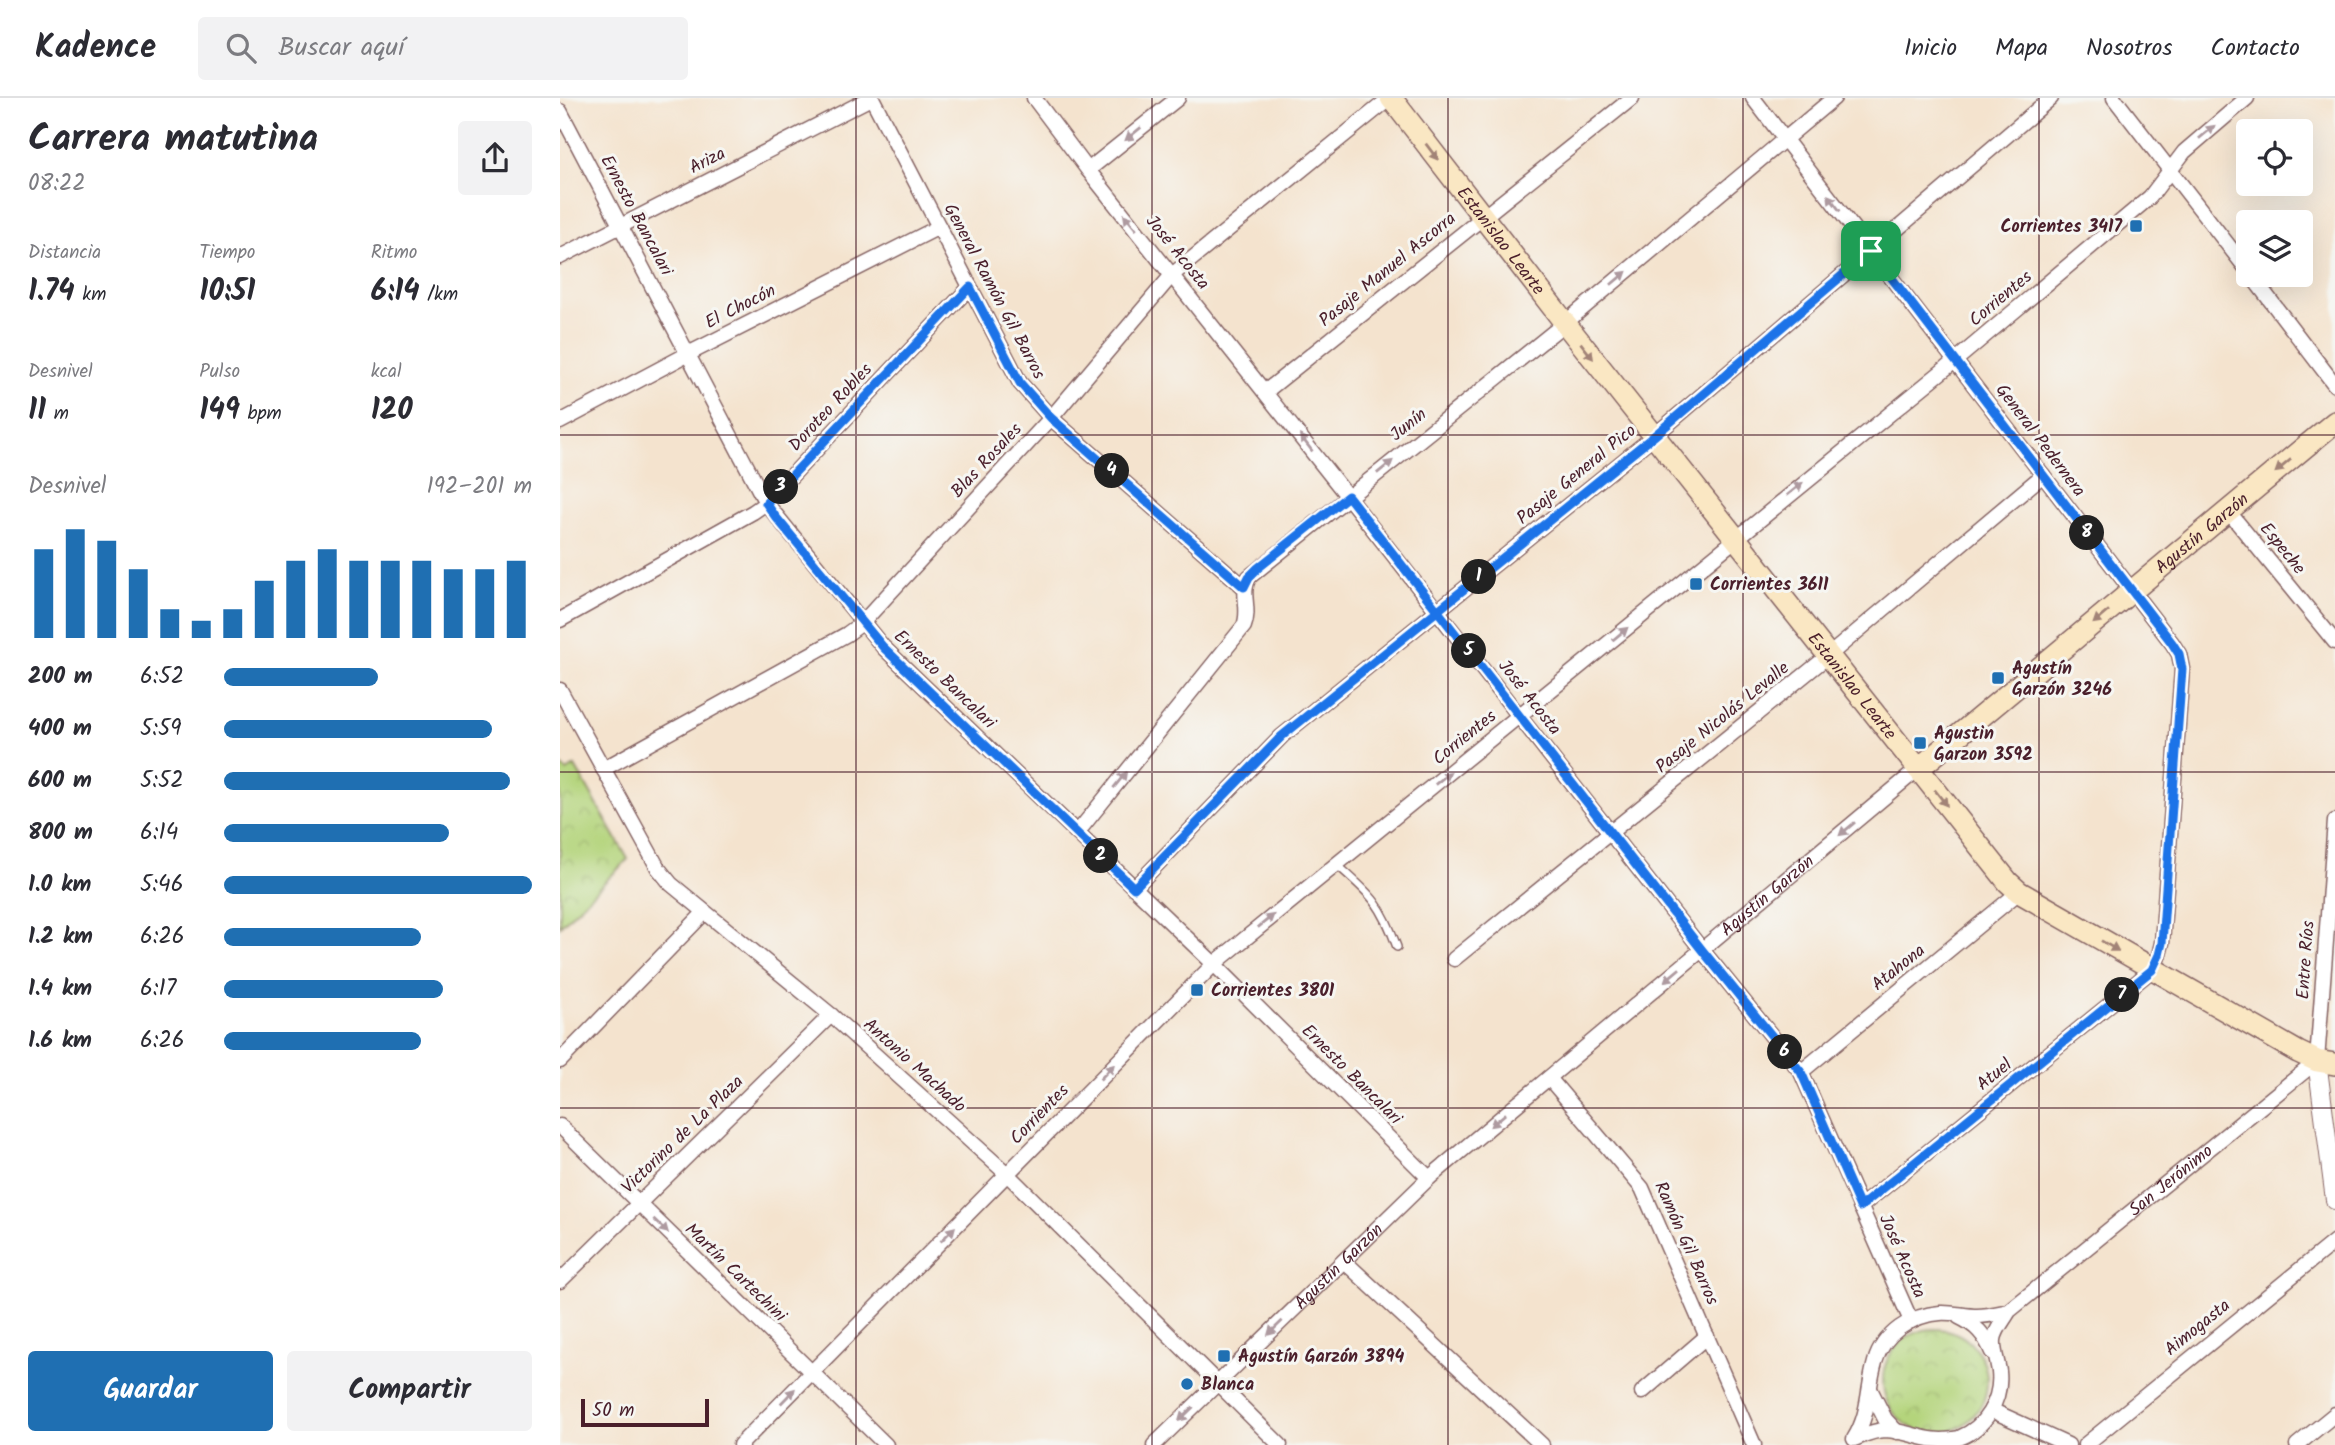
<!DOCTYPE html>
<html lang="es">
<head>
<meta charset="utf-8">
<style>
  body { margin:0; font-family:Kalam,sans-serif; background:#f2f2f3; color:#2b2b33; height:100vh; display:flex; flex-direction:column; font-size:26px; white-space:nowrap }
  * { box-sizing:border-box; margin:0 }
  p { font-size:23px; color:#7c7c81 }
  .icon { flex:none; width:38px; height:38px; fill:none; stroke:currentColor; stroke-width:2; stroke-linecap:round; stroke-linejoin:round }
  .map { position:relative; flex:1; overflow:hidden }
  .panel { display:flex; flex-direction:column; background:#fff; width:560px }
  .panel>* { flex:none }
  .buttons { position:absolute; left:1676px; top:21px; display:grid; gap:14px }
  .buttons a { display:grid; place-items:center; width:77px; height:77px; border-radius:7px; background:#fff; box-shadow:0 7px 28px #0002; font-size:35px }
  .scale { position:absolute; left:21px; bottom:18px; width:128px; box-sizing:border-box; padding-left:7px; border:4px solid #4a1f2b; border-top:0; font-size:19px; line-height:24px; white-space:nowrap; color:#4a1f2b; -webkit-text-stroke:5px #f6f6f2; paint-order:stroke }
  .pin { position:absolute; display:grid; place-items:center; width:60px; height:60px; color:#fff; margin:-30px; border-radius:14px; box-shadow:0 4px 10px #0006 }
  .km { position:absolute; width:35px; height:35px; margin:-18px; border-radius:50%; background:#222; color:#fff; font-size:19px; line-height:35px; text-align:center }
  .round { display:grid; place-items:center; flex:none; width:74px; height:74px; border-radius:7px; background:#f2f2f3 }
  .summary { display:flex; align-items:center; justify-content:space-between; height:119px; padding:0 28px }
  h1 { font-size:38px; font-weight:600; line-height:52px }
  .metrics { display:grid; grid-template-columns:repeat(3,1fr); gap:10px; height:119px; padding:7px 28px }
  .metrics div { display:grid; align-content:center }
  .metrics b { font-size:30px; font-weight:600 }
  .metrics small { font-size:19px; font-weight:400 }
  .metrics p { font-size:19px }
  .chart { height:196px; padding:14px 28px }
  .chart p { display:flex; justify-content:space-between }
  .chart svg { width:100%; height:126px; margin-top:7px; stroke:#1f6fb2; stroke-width:6 }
  .primary-button { display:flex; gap:14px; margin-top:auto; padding:14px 28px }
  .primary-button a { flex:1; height:80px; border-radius:7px; background:#1f6fb2; color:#fff; font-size:28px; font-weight:600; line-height:80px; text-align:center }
  .primary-button a+a { background:#f2f2f3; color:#2b2b33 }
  ul { padding:0 28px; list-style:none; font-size:23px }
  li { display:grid; grid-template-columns:112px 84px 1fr; align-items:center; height:52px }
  li i { height:18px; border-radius:9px; background:#1f6fb2 }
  header { display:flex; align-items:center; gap:42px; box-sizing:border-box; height:98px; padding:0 35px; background:#fff; border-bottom:2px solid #e1e1e2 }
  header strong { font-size:33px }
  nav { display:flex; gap:38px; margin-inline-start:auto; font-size:24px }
  .search { width:490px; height:63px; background:#f2f2f3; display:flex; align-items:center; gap:18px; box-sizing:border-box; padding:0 24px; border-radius:7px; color:#7c7c81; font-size:26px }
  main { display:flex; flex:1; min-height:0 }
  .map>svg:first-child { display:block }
  .park { fill:url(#park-crowns); stroke:#7f7a53; stroke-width:2 }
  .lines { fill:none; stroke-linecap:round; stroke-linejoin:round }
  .service-casing { stroke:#866464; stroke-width:10 }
  .minor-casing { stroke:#866464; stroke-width:17 }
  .tertiary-casing { stroke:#866464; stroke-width:20 }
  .secondary-casing { stroke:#866464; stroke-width:24 }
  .service { stroke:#fff; stroke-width:7 }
  .minor { stroke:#fff; stroke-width:14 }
  .tertiary { stroke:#fff; stroke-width:18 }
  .secondary { stroke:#fae7c3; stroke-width:21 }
  .oneway { fill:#ae9aa0 }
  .oneway2 { fill:#a28377 }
  .route-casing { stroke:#fff; stroke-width:14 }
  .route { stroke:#1a73e8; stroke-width:9 }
  .grid { fill:none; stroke:#4a1f2b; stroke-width:2; stroke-opacity:0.55 }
  .poi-dot { fill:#1f6fb2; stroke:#f6f6f2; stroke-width:2.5 }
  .labels { text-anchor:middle; stroke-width:6; stroke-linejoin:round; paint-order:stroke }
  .street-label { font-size:18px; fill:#4a1f2b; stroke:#f6f6f2 }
  .poi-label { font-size:18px; font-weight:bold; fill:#4a1f2b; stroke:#f6f6f2; text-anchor:start }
</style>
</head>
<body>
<header>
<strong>Kadence</strong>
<div class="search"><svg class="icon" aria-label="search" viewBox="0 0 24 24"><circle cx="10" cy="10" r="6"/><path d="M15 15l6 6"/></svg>Buscar aquí</div>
<nav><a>Inicio</a><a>Mapa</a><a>Nosotros</a><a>Contacto</a></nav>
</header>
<main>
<section class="panel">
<div class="summary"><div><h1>Carrera matutina</h1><p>08:22</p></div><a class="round"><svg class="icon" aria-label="share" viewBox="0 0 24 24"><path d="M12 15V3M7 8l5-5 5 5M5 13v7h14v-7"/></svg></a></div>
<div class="metrics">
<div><p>Distancia</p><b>1.74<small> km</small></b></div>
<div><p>Tiempo</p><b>10:51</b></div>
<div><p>Ritmo</p><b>6:14<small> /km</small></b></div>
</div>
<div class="metrics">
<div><p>Desnivel</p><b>11<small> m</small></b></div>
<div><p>Pulso</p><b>149<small> bpm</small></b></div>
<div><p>kcal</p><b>120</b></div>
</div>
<div class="chart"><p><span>Desnivel</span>192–201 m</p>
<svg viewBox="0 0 160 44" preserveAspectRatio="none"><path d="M5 44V13M15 44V6M25 44V10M35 44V20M45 44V34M55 44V38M65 44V34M75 44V24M85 44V17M95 44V13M105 44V17M115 44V17M125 44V17M135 44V20M145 44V20M155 44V17"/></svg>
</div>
<ul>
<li><b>200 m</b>6:52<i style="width:50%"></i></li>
<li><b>400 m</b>5:59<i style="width:87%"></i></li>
<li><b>600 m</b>5:52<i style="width:93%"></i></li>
<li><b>800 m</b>6:14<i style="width:73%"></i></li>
<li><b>1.0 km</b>5:46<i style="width:100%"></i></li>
<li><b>1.2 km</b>6:26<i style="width:64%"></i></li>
<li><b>1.4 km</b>6:17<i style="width:71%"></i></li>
<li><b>1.6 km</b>6:26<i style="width:64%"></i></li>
</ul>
<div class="primary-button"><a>Guardar</a><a>Compartir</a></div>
</section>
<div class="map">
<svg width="1775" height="1347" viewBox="0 0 1775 1347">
  <defs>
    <pattern id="park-crowns" width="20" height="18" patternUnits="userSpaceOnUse" patternTransform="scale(1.75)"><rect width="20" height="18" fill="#b4d47b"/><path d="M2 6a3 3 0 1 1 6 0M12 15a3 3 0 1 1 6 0" fill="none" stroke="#9cb66a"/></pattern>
  </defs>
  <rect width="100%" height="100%" fill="#f6f6f2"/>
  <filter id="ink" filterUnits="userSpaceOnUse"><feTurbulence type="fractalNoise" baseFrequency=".0143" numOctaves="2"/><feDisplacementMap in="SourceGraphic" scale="14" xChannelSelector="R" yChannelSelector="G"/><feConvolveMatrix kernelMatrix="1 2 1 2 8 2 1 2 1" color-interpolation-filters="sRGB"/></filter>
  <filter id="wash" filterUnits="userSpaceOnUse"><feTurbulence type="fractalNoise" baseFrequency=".00686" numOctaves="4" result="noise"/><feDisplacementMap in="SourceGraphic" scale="28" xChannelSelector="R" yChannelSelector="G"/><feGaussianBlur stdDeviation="1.57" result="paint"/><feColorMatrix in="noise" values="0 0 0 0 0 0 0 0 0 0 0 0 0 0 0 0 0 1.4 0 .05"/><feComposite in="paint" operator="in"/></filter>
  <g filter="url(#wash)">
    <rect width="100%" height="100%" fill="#f4e3ce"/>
    <path class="park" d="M0,667l7,6 8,-5 53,93 -68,67z
      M1323 1283a52 52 0 1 1 104 0a52 52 0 1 1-104 0Z"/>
  </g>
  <g filter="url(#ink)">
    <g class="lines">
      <g class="service-casing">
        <path id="service" d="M776,766c35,31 45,38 61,83"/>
      </g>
      <g class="minor-casing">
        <g id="minor">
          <path d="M312,0l148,285 31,35 193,169"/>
          <path d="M474,0l54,72 260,327 354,453 99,122 110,249"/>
          <path d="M1193,0l419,545 7,11 3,15 -20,274 -3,12 -7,15 -292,237"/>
          <path d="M1554,0l135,174"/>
          <path d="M0,13l206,392 117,144 331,317 215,214"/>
          <path d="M528,72l90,-72"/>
          <path d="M0,159l311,-159"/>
          <path d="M1691,177l84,110"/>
          <path d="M705,294l367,-294"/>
          <path d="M0,324l128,-68 251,-127"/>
          <path d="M1668,413l107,131"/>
          <path d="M0,522l193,-108 13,-9 204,-216"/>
          <path d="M0,592l98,178 13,16 160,131 176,159 273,271"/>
          <path d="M43,671l244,-135 15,-11 189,-205 121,-143 218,-177"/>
          <path d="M517,735l167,-207c7,-18 -4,-32 5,-49l316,-254 269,-225"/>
          <path d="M574,790l148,-152 372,-300 397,-338"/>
          <path d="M894,861l374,-303 215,-181"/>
          <path d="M0,963l144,-148"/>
          <path d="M1241,974l218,-180"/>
          <path d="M989,980l93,110 112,257"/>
          <path d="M0,1028l326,319"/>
          <path d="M784,1163l198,184"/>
          <path d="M0,1183l271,-266"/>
          <path id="s1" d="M1449,1213c-10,2 -21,5 -32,5 -12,0 -25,-4 -37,-3 -29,2 -57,21 -65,49 -8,28 -5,51 -21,77 10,-4 20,-9 31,-9 29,1 41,15 74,8 26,-10 43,-38 40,-66 -1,-10 -6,-21 -5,-32 1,-10 10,-20 15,-29l308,-250 18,-240"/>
          <path d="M1399,1219c17,8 26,18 33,35"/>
          <path d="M1311,1293l14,28 12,13"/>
          <path d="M1082,1294l65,-56"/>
          <path d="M1431,1312l77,35"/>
          <path d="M180,1347l474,-481 742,-604 194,-163 34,-45 63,-54"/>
          <path id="s2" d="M594,1347l275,-267 489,-409"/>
          <path d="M1525,1347l250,-204"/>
          <path d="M1737,1347l38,-31"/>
        </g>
      </g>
      <g class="tertiary-casing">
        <path id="tertiary" d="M1757,963l18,139"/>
      </g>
      <g class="secondary-casing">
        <g id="secondary">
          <path id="s3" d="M831,0l174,225 443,559 11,10 279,160 19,9 18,3"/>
          <path id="s4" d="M1358,671l417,-347"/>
        </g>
      </g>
      <use href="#service" class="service"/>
      <use href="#minor" class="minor"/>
      <use href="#tertiary" class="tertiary"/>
      <use href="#secondary" class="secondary"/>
    </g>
    <defs><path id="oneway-solid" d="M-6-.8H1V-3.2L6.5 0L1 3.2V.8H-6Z" transform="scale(1.75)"/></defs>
    <g class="oneway">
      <use href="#oneway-solid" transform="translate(1647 34) rotate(-40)"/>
      <use href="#oneway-solid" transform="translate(573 36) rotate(141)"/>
      <use href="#oneway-solid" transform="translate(1274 105) rotate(-127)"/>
      <use href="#oneway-solid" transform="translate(570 124) rotate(-129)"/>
      <use href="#oneway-solid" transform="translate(1059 180) rotate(-40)"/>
      <use href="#oneway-solid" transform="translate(746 345) rotate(-128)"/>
      <use href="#oneway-solid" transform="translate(825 369) rotate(-39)"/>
      <use href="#oneway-solid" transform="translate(1235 391) rotate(-39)"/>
      <use href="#oneway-solid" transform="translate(1060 536) rotate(-40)"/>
      <use href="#oneway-solid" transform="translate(883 680) rotate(-39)"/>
      <use href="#oneway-solid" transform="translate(560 682) rotate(-51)"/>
      <use href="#oneway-solid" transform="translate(1287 731) rotate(140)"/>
      <use href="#oneway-solid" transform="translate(706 823) rotate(-39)"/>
      <use href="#oneway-solid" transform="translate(1112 877) rotate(140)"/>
      <use href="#oneway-solid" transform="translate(547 974) rotate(-46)"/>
      <use href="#oneway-solid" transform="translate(938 1022) rotate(140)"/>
      <use href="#oneway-solid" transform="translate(101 1128) rotate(44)"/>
      <use href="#oneway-solid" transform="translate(388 1136) rotate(-45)"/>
      <use href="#oneway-solid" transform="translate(715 1230) rotate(136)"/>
      <use href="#oneway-solid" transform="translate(228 1298) rotate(-46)"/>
      <use href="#oneway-solid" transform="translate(626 1316) rotate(136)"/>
    </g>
    <g class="oneway2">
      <use href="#oneway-solid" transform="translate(872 54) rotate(53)"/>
      <use href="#oneway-solid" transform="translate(1027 253) rotate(52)"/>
      <use href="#oneway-solid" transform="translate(1723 368) rotate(140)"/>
      <use href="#oneway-solid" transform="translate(1541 519) rotate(140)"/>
      <use href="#oneway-solid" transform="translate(1381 700) rotate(52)"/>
      <use href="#oneway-solid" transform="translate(1550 848) rotate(31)"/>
    </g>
  </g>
  <g class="lines" filter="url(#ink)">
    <g class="route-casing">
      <path id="route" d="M1311,153l-217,185 -372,300 -148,152 -251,-241 -108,-131 -9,-13 204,-216 50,96 31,35 193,169 5,-10 9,-9 90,-72 354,454 99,122 59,135 292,-237 7,-15 3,-12 20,-274 -3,-15 -7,-11 -301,-392"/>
    </g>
    <use href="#route" class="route"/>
  </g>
  <path class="grid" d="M296,0v1347M592,0v1347M888,0v1347M1183,0v1347M1479,0v1347M0,337h1775M0,674h1775M0,1010h1775"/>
  <g class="poi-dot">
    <rect x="1569" y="121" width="14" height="14" rx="3.5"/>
    <rect x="1129" y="479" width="14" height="14" rx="3.5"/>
    <rect x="1431" y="573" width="14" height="14" rx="3.5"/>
    <rect x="1353" y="638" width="14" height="14" rx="3.5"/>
    <rect x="630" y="885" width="14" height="14" rx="3.5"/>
    <rect x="657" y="1251" width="14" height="14" rx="3.5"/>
    <circle cx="627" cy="1286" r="7"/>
  </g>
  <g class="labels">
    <g class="street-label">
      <text transform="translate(147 62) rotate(-27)" y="6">Ariza</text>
      <text transform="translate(77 117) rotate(62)" y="6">Ernesto Bancalari</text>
      <text dy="6" stroke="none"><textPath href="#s3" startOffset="180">Estanislao Learte</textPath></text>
      <text transform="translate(618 154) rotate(51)" y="6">José Acosta</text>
      <text transform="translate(827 171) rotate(-39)" y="6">Pasaje Manuel Ascorra</text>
      <text transform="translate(435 193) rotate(62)" y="6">General Ramón Gil Barros</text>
      <text transform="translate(1440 200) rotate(-40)" y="6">Corrientes</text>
      <text transform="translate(180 208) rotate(-27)" y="6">El Chocón</text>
      <text transform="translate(270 309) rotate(-47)" y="6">Doroteo Robles</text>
      <text transform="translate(848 326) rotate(-39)" y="6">Junín</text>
      <text transform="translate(1481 342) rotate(53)" y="6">General Pedernera</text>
      <text transform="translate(426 362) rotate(-47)" y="6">Blas Rosales</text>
      <text transform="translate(1016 376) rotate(-39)" y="6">Pasaje General Pico</text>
      <text dy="6" stroke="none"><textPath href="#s4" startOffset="369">Agustín Garzón</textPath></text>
      <text transform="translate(1723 450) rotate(51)" y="6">Espeche</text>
      <text transform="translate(385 581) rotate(44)" y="6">Ernesto Bancalari</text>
      <text dy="6" stroke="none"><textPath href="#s3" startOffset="747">Estanislao Learte</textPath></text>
      <text transform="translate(970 599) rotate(52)" y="6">José Acosta</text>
      <text transform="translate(1162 619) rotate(-39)" y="6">Pasaje Nicolás Levalle</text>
      <text transform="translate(904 639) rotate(-39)" y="6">Corrientes</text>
      <text dy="6" stroke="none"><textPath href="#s2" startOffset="824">Agustín Garzón</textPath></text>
      <text transform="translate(1745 862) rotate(-86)" y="6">Entre Ríos</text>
      <text transform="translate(1338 869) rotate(-39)" y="6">Atahona</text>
      <text transform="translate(355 967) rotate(42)" y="6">Antonio Machado</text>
      <text transform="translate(792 976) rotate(45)" y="6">Ernesto Bancalari</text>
      <text transform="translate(1434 976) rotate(-39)" y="6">Atuel</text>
      <text transform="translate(479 1016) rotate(-46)" y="6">Corrientes</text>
      <text transform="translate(122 1036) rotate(-44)" y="6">Victorino de La Plaza</text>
      <text dy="6" stroke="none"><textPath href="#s1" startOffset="700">San Jerónimo</textPath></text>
      <text transform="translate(1127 1145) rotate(66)" y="6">Ramón Gil Barros</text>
      <text transform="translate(1343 1158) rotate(66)" y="6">José Acosta</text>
      <text dy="6" stroke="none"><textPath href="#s2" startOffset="257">Agustín Garzón</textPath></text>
      <text transform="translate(176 1174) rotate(44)" y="6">Martín Cartechini</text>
      <text transform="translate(1637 1229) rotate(-39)" y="6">Aimogasta</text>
    </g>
    <g class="poi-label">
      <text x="1562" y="134" text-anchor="end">Corrientes 3417</text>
      <text x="1150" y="492">Corrientes 3611</text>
      <text x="1452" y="576">Agustín<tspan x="1452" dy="21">Garzón 3246</tspan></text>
      <text x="1374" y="641">Agustin<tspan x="1374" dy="21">Garzon 3592</tspan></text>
      <text x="651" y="898">Corrientes 3801</text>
      <text x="678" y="1264">Agustín Garzón 3894</text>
      <text x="641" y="1292">Blanca</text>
    </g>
  </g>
</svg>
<div class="buttons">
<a><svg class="icon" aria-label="locate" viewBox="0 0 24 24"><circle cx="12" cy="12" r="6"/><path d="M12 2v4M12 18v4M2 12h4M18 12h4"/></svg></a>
<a><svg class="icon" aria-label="layers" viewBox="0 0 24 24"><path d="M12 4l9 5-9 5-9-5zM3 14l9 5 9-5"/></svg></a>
</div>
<div class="scale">50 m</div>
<div class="pin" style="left:1311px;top:153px;background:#1e9e55"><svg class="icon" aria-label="arrive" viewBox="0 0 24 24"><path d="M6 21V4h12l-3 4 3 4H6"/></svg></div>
<b class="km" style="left:919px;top:479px">1</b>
<b class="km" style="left:541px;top:758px">2</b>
<b class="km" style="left:221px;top:389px">3</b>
<b class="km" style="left:552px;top:373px">4</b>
<b class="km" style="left:909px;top:553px">5</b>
<b class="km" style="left:1225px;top:954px">6</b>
<b class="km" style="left:1562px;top:897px">7</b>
<b class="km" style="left:1527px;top:435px">8</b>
</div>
</main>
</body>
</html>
